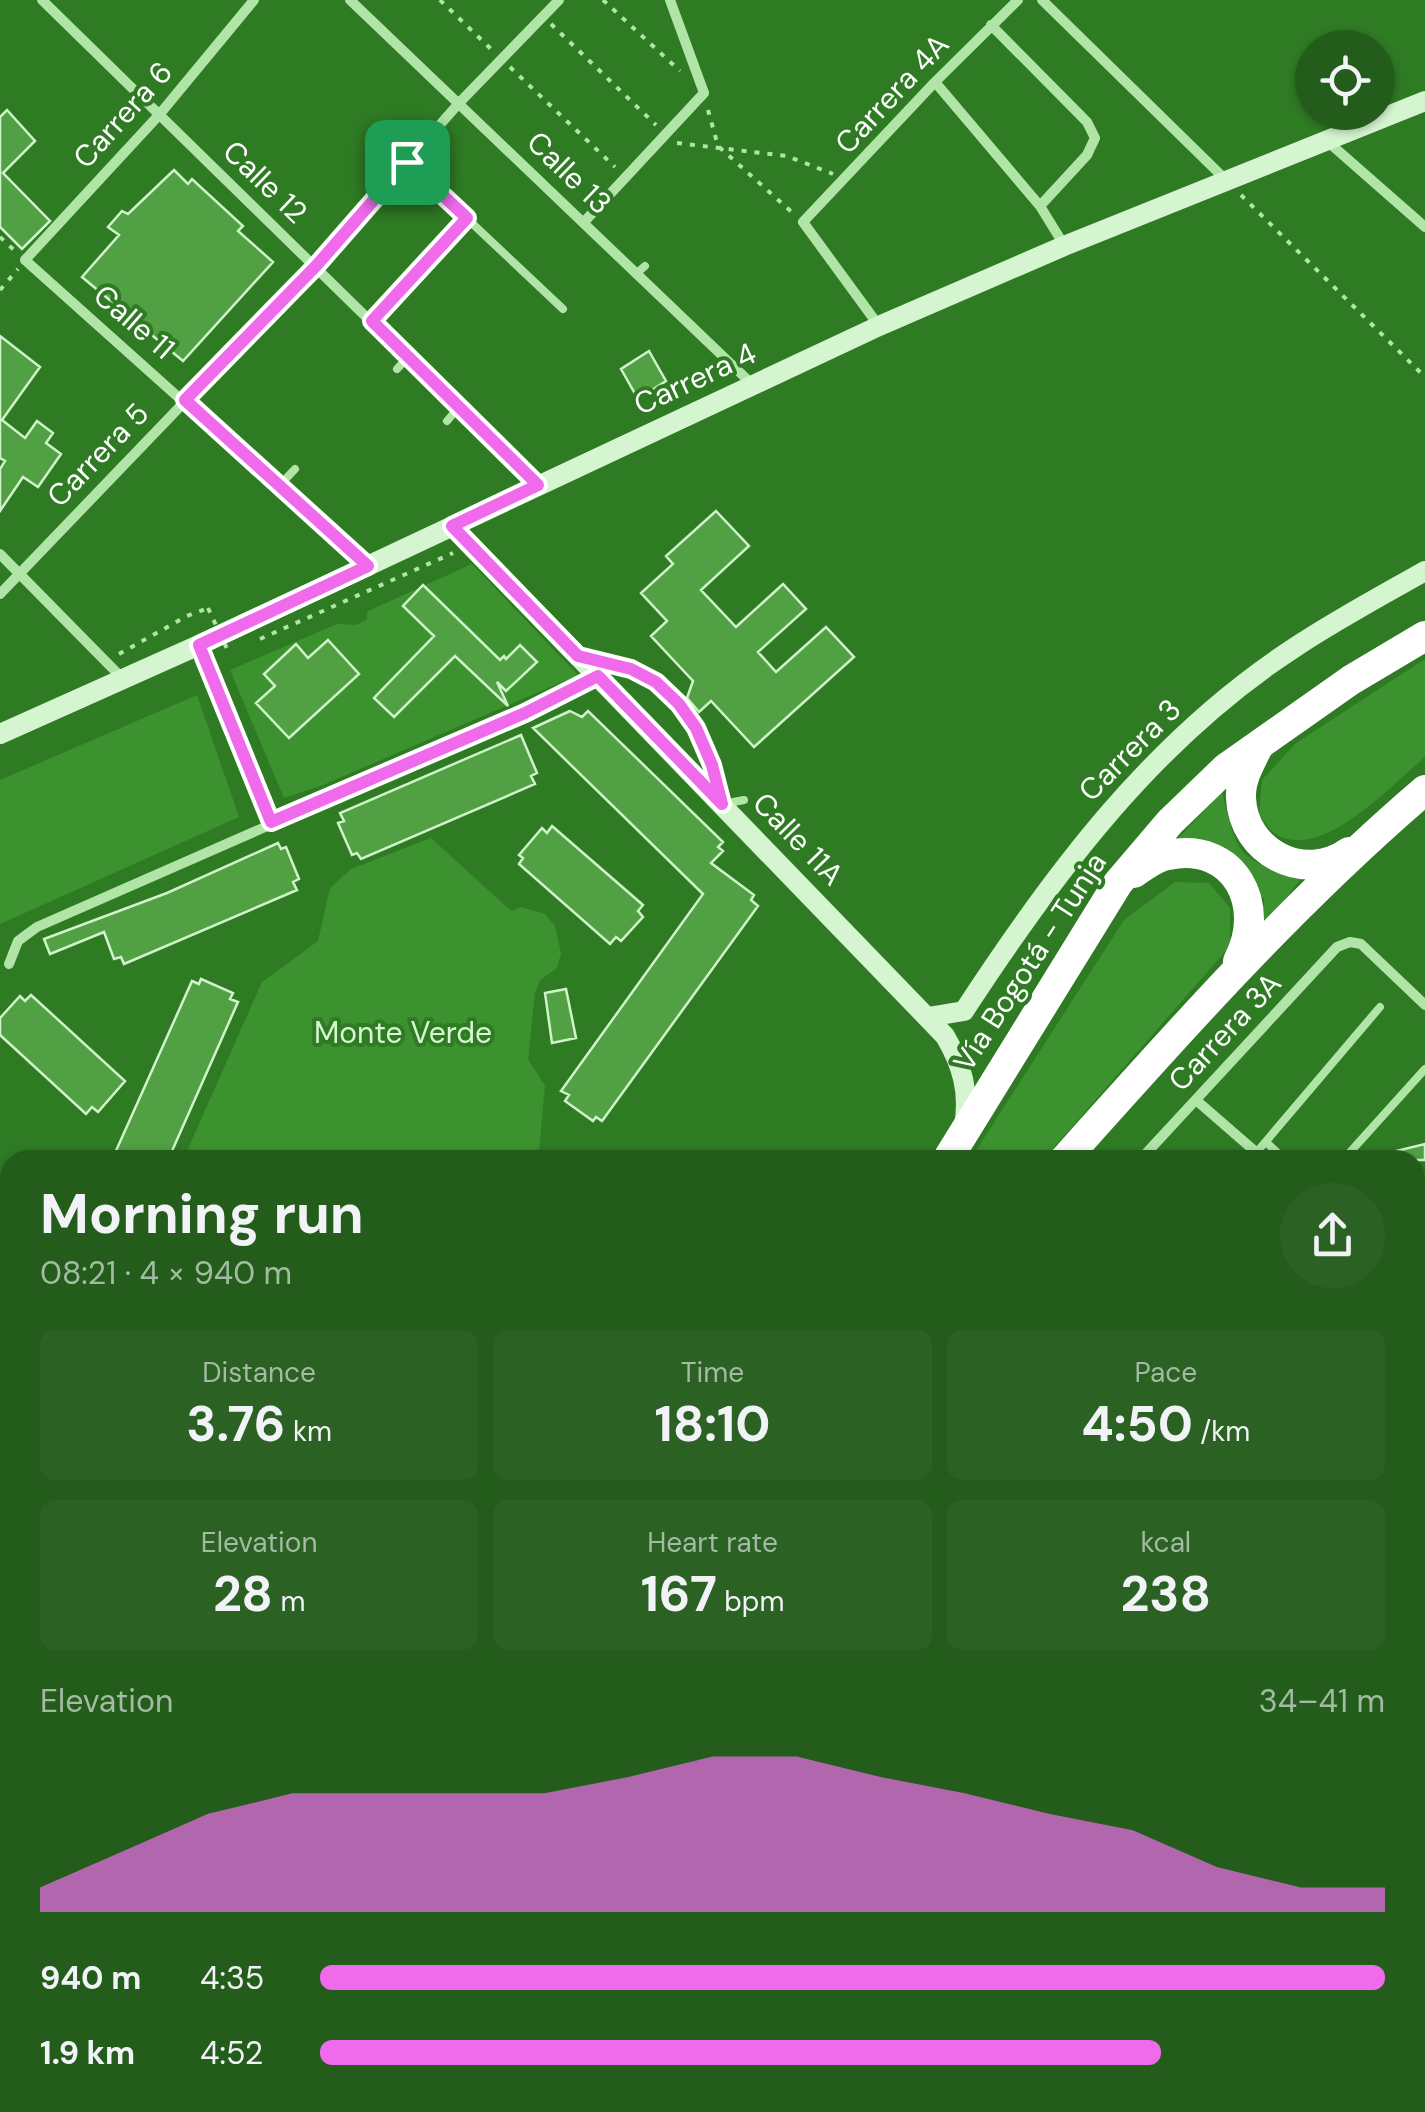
<!DOCTYPE html>
<html lang="en">
<head>
<meta charset="utf-8">
<style>
  body { margin:0; font-family:"DM Sans",sans-serif; background:#2b6224; color:#f1f3f6; height:100vh; display:flex; flex-direction:column; font-size:38px; white-space:nowrap }
  * { box-sizing:border-box; margin:0 }
  p { font-size:32px; color:#a3baa3 }
  .icon { flex:none; width:55px; height:55px; fill:none; stroke:currentColor; stroke-width:2; stroke-linecap:round; stroke-linejoin:round }
  .map { position:relative; flex:1; overflow:hidden }
  .drawer { position:absolute; left:0px; top:1150px; width:1425px; height:962px; display:flex; flex-direction:column; background:#235c1b; border-radius:30px 30px 0 0; box-shadow:0 2px 8px #0004 }
  .drawer>* { flex:none }
  .tools { position:absolute; left:1295px; top:30px; display:grid; gap:20px }
  .tools a { display:grid; place-items:center; width:100px; height:100px; border-radius:50%; background:#235c1b; box-shadow:0 2px 8px #0004; font-size:50px }
  .pin { position:absolute; display:grid; place-items:center; width:85px; height:85px; color:#fff; margin:-42px; border-radius:20px; box-shadow:0 5px 15px #0006 }
  .round { display:grid; place-items:center; flex:none; width:105px; height:105px; border-radius:52px; background:#2b6224 }
  .summary { display:flex; align-items:center; justify-content:space-between; height:170px; padding:0 40px }
  h1 { font-size:55px; font-weight:700; line-height:75px }
  .stats { display:grid; grid-template-columns:repeat(3,1fr); gap:15px; height:170px; padding:10px 40px }
  .stats div { display:grid; align-content:center; border-radius:15px; background:#2b6224; text-align:center }
  .stats b { font-size:50px; font-weight:700 }
  .stats small { font-size:28px; font-weight:400 }
  .stats p { font-size:28px }
  .chart { height:280px; padding:20px 40px }
  .chart p { display:flex; justify-content:space-between }
  .chart svg { width:100%; height:180px; margin-top:10px; fill:#ef6bec; opacity:.7 }
  ul { padding:0 40px; list-style:none; font-size:32px }
  li { display:grid; grid-template-columns:160px 120px 1fr; align-items:center; height:75px }
  li i { height:25px; border-radius:12px; background:#ef6bec }
  .map>svg:first-child { display:block }
  .green { fill:#3c922e }
  .building { fill:#51a044; stroke:#d0f4ca; stroke-width:2.5 }
  .lines { fill:none; stroke-linecap:round; stroke-linejoin:round }
  .path { stroke:#b0e5a7; stroke-width:4; stroke-dasharray:5 8; stroke-linecap:butt }
  .lane { stroke:#b0e5a7; stroke-width:8 }
  .street { stroke:#b0e5a7; stroke-width:10 }
  .secondary { stroke:#d5f4d0; stroke-width:20 }
  .highway { stroke:#fff; stroke-width:30 }
  .path-bridge { stroke:#b0e5a7; stroke-width:4; stroke-dasharray:5 8; stroke-linecap:butt }
  .route-casing { stroke:#fff; stroke-width:20 }
  .route { stroke:#ef6bec; stroke-width:12 }
  .labels { text-anchor:middle; stroke-width:8; stroke-linejoin:round; paint-order:stroke }
  .street-label { font-size:30px; fill:#fff; stroke:#2f7b24 }
  .park-label { font-size:30px; fill:#d7f6d2; stroke:#2f7b24 }
</style>
</head>
<body>
<div class="map">
<svg width="1425" height="2112" viewBox="0 0 1425 2112">
  <rect width="100%" height="100%" fill="#2f7b24"/>
  <path class="green" d="M472,564l106,111 -255,110 -39,13 -54,-128 107,-46 19,1 10,-5 2,-9z
    M1425,659v98c-34,28 -104,107 -151,76 -6,-4 -11,-14 -15,-19l3,-34 34,-37z
    M197,695l42,122 -239,107v-144z
    M1222,792c16,65 15,66 79,87l-37,46v-26l-30,-37 -60,-19z
    M431,838l80,73 10,-4 24,7 10,12 6,27 -4,15 -17,12 -5,12 -7,67 17,27 -7,74h-355l79,-178 56,-41 12,-53 21,-19z
    M1175,882l34,1 21,25v38l-187,214h-73l154,-240z"/>
  <path class="building" d="M7,110l28,31 -32,32 47,48 -28,28 -22,-22v-110z
    M174,170l14,14 4,-5 51,47 -5,5 35,31 -90,99 -101,-84 37,-42 -11,-8 14,-16 6,3z
    M0,336l40,31 -38,53 23,18 12,-17 16,12 -7,10 15,11 -23,33 -15,-10 -23,34v-42l5,-8 -5,-3z
    M649,351l17,30 -28,18 -17,-30z
    M716,511l33,35 -48,44 35,37 47,-43 23,25 -48,43 18,20 50,-45 28,30 -100,90 -43,-46 -12,11 -12,-14 6,-17 -42,-45 16,-15 -26,-28 32,-29 -7,-8z
    M423,585l77,75 4,-4 2,3 14,-14 17,17 -31,29 -9,-9 11,24 -53,-50 -61,61 -20,-19 60,-62 -31,-30z
    M328,640l31,34 -70,64 -33,-35 19,-17 -11,-12 32,-30 12,14z
    M570,711l12,6 6,-6 135,131 -5,5 5,4 -12,12 43,32 -3,5 7,6 -156,215 -6,-4 -3,4 -28,-20 4,-6 -8,-4 142,-197 -170,-166z
    M521,735l16,38 -6,3 4,8 -174,75 -4,-6 -5,2 -14,-32 6,-2 -4,-8z
    M552,826l91,79 -5,6 5,6 -22,24 -5,-4 -6,7 -91,-80 4,-6 -4,-3 23,-27 5,5z
    M278,843l3,6 5,-2 13,32 -6,3 4,8 -173,74 -3,-7 -7,2 -10,-27 -54,22 -6,-15 123,-46z
    M201,979l32,14 -3,6 8,3 -70,158h-46l1,-4 -8,-3 77,-172 7,3z
    M566,989l10,49 -24,5 -7,-50z
    M31,995l94,86 -27,31 -6,-5 -6,7 -86,-79v-17l20,-22 5,5z
    M1425,1144v16h-44l-1,-5z"/>
  <g class="lines">
    <path class="path" d="M440,0l52,50
      M603,0l77,71
      M551,24l105,101
      M510,67l105,100
      M708,110l10,36 77,69
      M677,143l110,13 46,18
      M1241,195l184,182
      M0,237l14,13
      M0,290l18,-21
      M260,639l193,-86
      M119,654l68,-38 21,-8
      M888,1160l3,-5 6,5"/>
    <path class="lane" d="M407,162l156,147
      M637,273l8,-7
      M372,321l95,-103
      M397,369l11,-12
      M447,421l12,-14
      M279,486l16,-17
      M589,658c89,18 112,64 134,146l21,-4
      M1266,1142l19,18
      M1256,1153l124,-146
      M1343,1160l82,-91"/>
    <path class="street" d="M42,0l496,485
      M254,0l-95,115 -134,145 342,306
      M350,0l403,385
      M1042,0l185,181
      M991,25l96,97 8,16 -8,17 -47,51
      M935,82l105,124 24,39
      M1327,141l98,86
      M584,222l120,-129 -34,-93
      M879,326l-76,-104 132,-140 83,-82
      M0,554l122,124
      M0,594l316,-329 144,-163 99,-102
      M199,645l72,177
      M9,964l9,-23 19,-14 488,-214 73,-37
      M1196,1100l69,60
      M1140,1160l197,-213 13,-5 11,2 64,61
      M1415,1293l10,9
      M1415,1397l10,-8
      M0,1454l10,9
      M1415,1632l10,-7
      M1015,2102l5,10
      M740,2112l2,-10"/>
    <path class="secondary" d="M452,526l493,510c17,29 25,56 19,90
      M0,734l199,-89 680,-319 185,-80 361,-145
      M928,1017l36,-6c90,-138 190,-272 330,-363 42,-28 87,-52 131,-77
      M670,2102l4,10"/>
    <path class="highway" d="M1258,747c-8,16 -18,33 -17,51 2,54 63,86 108,54
      M1134,873c10,-7 22,-16 34,-18 66,-14 100,50 70,106
      M947,1160l171,-277 52,-61 56,-54 125,-88 74,-44
      M1064,1160c115,-129 229,-257 361,-370
      M167,2112l11,-10
      M219,2112l9,-10"/>
    <path class="path-bridge" d="M208,608l21,45"/>
  </g>
  <g class="lines">
    <g class="route-casing">
      <path id="route" d="M407,162l60,56 -95,103 166,164 -86,41 126,130 53,13 25,13 23,22 17,24 16,37 10,39 -124,-128 -73,37 -254,109 -72,-177 169,-79 -183,-166 131,-134z"/>
    </g>
    <use href="#route" class="route"/>
  </g>
  <g class="labels">
    <g class="street-label">
      <text transform="translate(892 94) rotate(-47)" y="10">Carrera 4A</text>
      <text transform="translate(123 115) rotate(-48)" y="10">Carrera 6</text>
      <text transform="translate(569 173) rotate(44)" y="10">Calle 13</text>
      <text transform="translate(265 182) rotate(44)" y="10">Calle 12</text>
      <text transform="translate(134 322) rotate(41)" y="10">Calle 11</text>
      <text transform="translate(695 379) rotate(-25)" y="10">Carrera 4</text>
      <text transform="translate(98 455) rotate(-46)" y="10">Carrera 5</text>
      <text transform="translate(1130 750) rotate(-45)" y="10">Carrera 3</text>
      <text transform="translate(798 839) rotate(46)" y="10">Calle 11A</text>
      <text transform="translate(1030 962) rotate(-57)" y="10">Vía Bogotá - Tunja</text>
      <text transform="translate(1225 1032) rotate(-47)" y="10">Carrera 3A</text>
    </g>
    <g class="park-label">
      <text x="403" y="1043">Monte Verde</text>
    </g>
  </g>
</svg>
<div class="tools">
<a><svg class="icon" aria-label="locate" viewBox="0 0 24 24"><circle cx="12" cy="12" r="6"/><path d="M12 2v4M12 18v4M2 12h4M18 12h4"/></svg></a>
</div>
<div class="pin" style="left:407px;top:162px;background:#1e9e55"><svg class="icon" aria-label="arrive" viewBox="0 0 24 24"><path d="M6 21V4h12l-3 4 3 4H6"/></svg></div>
<section class="drawer">
<div class="summary"><div><h1>Morning run</h1><p>08:21 · 4 × 940 m</p></div><a class="round"><svg class="icon" aria-label="share" viewBox="0 0 24 24"><path d="M12 15V3M7 8l5-5 5 5M5 13v7h14v-7"/></svg></a></div>
<div class="stats">
<div><p>Distance</p><b>3.76<small> km</small></b></div>
<div><p>Time</p><b>18:10</b></div>
<div><p>Pace</p><b>4:50<small> /km</small></b></div>
</div>
<div class="stats">
<div><p>Elevation</p><b>28<small> m</small></b></div>
<div><p>Heart rate</p><b>167<small> bpm</small></b></div>
<div><p>kcal</p><b>238</b></div>
</div>
<div class="chart"><p><span>Elevation</span>34–41 m</p>
<svg viewBox="0 0 160 44" preserveAspectRatio="none"><path d="M0 44V38L10 29L20 20L30 15L40 15L50 15L60 15L70 11L80 6L90 6L100 11L110 15L120 20L130 24L140 33L150 38L160 38V44z"/></svg>
</div>
<ul>
<li><b>940 m</b>4:35<i style="width:100%"></i></li>
<li><b>1.9 km</b>4:52<i style="width:79%"></i></li>
</ul>
</section>
</div>
</body>
</html>
